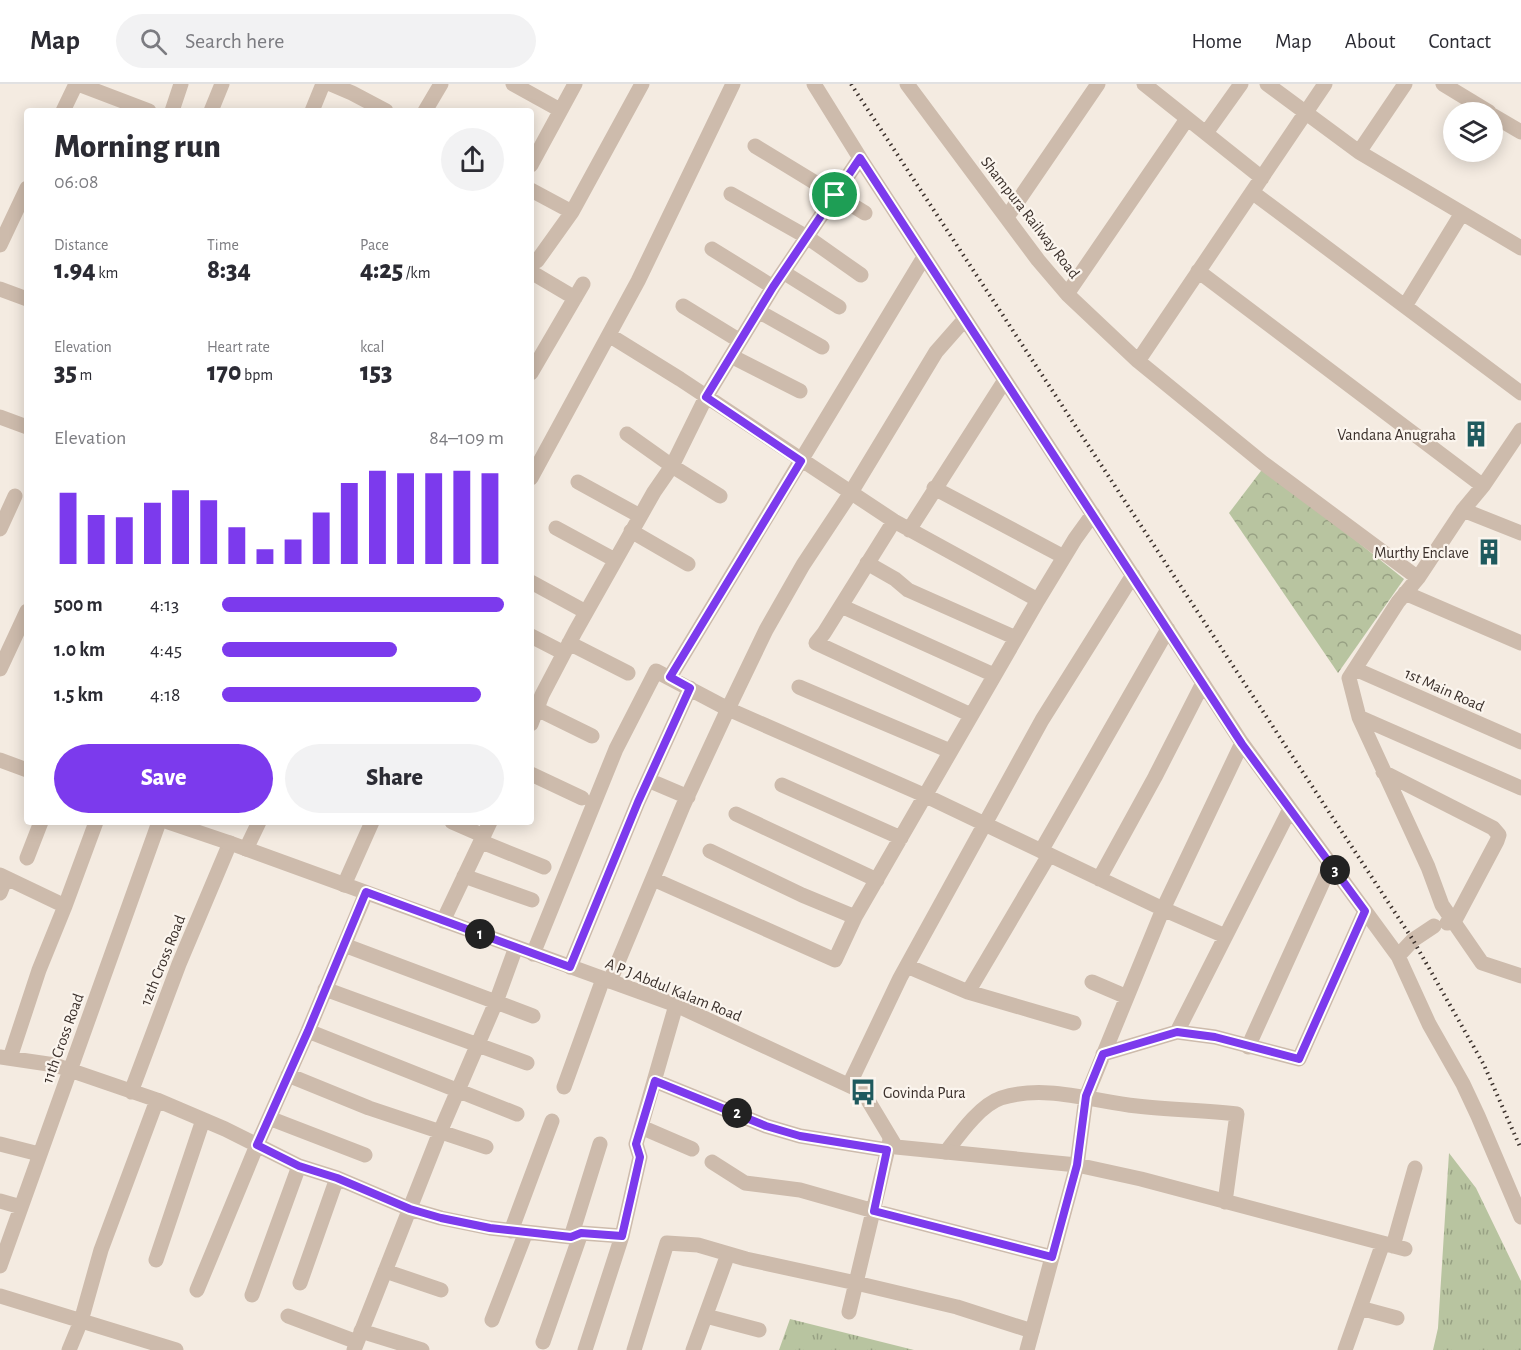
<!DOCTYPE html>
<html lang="en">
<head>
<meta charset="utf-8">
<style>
  body { margin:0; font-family:"Alegreya Sans",sans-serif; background:#f2f2f3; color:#2b2b33; height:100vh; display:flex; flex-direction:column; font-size:22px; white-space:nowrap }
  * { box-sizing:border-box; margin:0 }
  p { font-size:20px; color:#7c7c81 }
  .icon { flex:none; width:33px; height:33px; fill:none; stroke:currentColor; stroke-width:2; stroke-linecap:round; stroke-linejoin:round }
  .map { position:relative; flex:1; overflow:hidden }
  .side { position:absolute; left:24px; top:24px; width:510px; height:717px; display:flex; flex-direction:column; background:#fff; border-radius:6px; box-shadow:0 3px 15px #0003 }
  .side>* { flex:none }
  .controls { position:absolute; left:1443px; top:18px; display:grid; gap:12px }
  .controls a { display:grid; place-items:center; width:60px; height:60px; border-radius:50%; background:#fff; box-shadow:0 3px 15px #0003; font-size:30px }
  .pin { position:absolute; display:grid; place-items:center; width:51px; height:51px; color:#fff; margin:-26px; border:3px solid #fff; border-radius:50%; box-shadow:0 2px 6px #0007 }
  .km { position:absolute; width:30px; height:30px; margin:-15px; border-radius:50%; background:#222; color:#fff; font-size:16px; line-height:30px; text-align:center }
  .round { display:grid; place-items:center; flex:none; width:63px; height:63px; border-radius:32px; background:#f2f2f3 }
  .summary { display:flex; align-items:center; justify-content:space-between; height:102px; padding:0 30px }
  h1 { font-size:33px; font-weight:800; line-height:45px }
  .metrics { display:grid; grid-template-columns:repeat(3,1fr); gap:9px; height:102px; padding:6px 30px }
  .metrics div { display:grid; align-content:center }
  .metrics b { font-size:26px; font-weight:800 }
  .metrics small { font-size:16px; font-weight:400 }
  .metrics p { font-size:16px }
  .chart { height:168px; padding:12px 30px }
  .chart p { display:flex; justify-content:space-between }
  .chart svg { width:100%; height:108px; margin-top:6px; stroke:#7c3aed; stroke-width:6 }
  .button { display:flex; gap:12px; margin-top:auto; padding:12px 30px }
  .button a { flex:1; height:69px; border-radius:36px; background:#7c3aed; color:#fff; font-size:24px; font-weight:800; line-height:69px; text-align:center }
  .button a+a { background:#f2f2f3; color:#2b2b33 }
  ul { padding:0 30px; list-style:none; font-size:20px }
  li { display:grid; grid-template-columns:96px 72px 1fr; align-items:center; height:45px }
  li i { height:15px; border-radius:8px; background:#7c3aed }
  header { display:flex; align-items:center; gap:36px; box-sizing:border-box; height:84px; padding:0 30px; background:#fff; border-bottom:2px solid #e1e1e2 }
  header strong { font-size:28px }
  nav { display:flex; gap:33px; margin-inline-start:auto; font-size:21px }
  .search { width:420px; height:54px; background:#f2f2f3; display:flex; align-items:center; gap:15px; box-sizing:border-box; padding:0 21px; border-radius:33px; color:#7c7c81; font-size:22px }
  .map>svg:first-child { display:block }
  .grass { fill:url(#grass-tufts) }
  .park { fill:url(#park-crowns) }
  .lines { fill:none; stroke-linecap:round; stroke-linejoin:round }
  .minor { stroke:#cdbbac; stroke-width:15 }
  .tertiary { stroke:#cdbbac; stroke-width:15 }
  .rail { stroke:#3b302b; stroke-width:4; stroke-dasharray:1.5 4.5; stroke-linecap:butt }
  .route-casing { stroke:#fff; stroke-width:12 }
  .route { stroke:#7c3aed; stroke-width:8 }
  .labels { text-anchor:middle; stroke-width:4.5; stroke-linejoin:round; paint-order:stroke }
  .street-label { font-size:16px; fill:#3b302b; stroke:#fbf5ee }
  .poi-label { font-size:16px; fill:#3b302b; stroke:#fbf5ee; text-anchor:end }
</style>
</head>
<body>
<header>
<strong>Map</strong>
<div class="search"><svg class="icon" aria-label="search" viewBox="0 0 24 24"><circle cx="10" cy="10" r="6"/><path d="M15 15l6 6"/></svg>Search here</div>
<nav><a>Home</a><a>Map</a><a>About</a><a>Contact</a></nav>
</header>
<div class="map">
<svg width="1521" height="1266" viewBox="0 0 1521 1266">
  <defs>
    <pattern id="grass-tufts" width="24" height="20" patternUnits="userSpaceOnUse" patternTransform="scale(1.5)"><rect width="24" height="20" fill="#b8c4a0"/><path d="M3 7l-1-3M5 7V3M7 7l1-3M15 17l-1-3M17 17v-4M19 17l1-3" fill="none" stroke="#97a083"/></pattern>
    <pattern id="park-crowns" width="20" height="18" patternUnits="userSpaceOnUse" patternTransform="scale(1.5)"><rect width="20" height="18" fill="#b8c4a0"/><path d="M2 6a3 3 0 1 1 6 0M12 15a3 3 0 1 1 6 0" fill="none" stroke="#97a083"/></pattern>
  </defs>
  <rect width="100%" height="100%" fill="#f4ebe1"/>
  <path class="grass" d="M1449,1069l27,35 45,93v69h-88l5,-22z
    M790,1235l124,31h-135z"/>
  <path class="park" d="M1264,383l140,112 -66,94 -109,-160z"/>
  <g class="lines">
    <path class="minor" d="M78,0l71,27
      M331,0l21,9 34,18
      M513,0l47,26
      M814,0l46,74 382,585 156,213 15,-16 21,-14
      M907,0l131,176 29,34 71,67 125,102 155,115
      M1144,0l118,94
      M1267,0l92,68 162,96
      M1443,0l46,28
      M63,27l13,-27
      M172,27l9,-27
      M211,27l11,-27
      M312,27l11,-27
      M425,27l16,-27
      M1492,31l29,17
      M1206,49l35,-49
      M755,62l110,67
      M1359,68l46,-68
      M531,81l44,-81
      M531,106l41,22 70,-128
      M1252,108l269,201
      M731,110l76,43 54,38
      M1007,133l91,-133
      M0,161l27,-57
      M712,165l61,38
      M537,177l35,-49
      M1198,187l285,215
      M531,188l44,26
      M783,188l56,35
      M0,205l27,10
      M1067,210l120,-175
      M683,222l57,35
      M1405,222l57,-93
      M758,227l64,36
      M965,235l-29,33 -86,142 -47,71 -37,65 -38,79 198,87 237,113 62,27
      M609,251l71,44 214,142 144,79 37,-61 18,-25
      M731,272l69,35
      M1138,277l187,-277
      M531,289l52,-89
      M0,333l27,10
      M1521,346l-38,56 -20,24 -45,68 -20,24 -49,76 10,39 69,150 14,38 40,58 39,13
      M627,350l45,32 48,30
      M531,394l107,-197 95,-197
      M578,398l62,34
      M934,404l130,69
      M1463,426l58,23
      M894,437l-70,112 -8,10 155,72
      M556,444l59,32
      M0,445l15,-33
      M909,446l96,-150
      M631,447l57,33
      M867,479l28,16 13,11 108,48
      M531,498l55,30
      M1405,509l116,50
      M841,522l153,69
      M531,552l33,17
      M569,559l59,30
      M0,585l27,-58
      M1355,585l166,73
      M670,593l254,-420
      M799,603l151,64
      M537,625l55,27
      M1359,633l162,71
      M531,640l11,-29 33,-63 79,-140 18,-26 34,-69 67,-110 87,-129
      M1242,659l-79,166 -77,188 -9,68 64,14 264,70
      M1383,688l110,56 6,7 -2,6 -43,81 -7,1
      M531,690l51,24
      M648,696l40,17
      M782,701l119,53
      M736,730l141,66
      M452,738l32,14
      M482,758l62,25
      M246,765l13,-27
      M710,767l92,44 53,22 183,-317
      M1041,767l127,-222
      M27,774l14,-36
      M0,791l65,31 -26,64 -29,88
      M464,792l68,24
      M653,795l182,81 20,-43
      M1099,795l56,-102 48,-94
      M344,801l28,-63
      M0,809l6,-15
      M65,822l31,-84
      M443,837l47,-99
      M344,861l189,71
      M533,870l83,-205 40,-78 72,38 -45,97 -73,175
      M1398,872l31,68 34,60 15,32 43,101
      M907,882l61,26 106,31
      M570,883l68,-165 52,-114
      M1092,898l35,15
      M325,905l202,74
      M968,908l81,-137
      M308,947l209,83
      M1177,948l38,5 84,22 66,-148
      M1248,963l83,-183
      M1103,970l74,-22 113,-223
      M0,973l55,8 102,35 68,29 74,37 38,12 73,31 31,9 49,10 81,9 10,-4 41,3
      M288,991l81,33 117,39
      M655,997l111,45 34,10 87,14
      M849,1001l51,-107 142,-258 91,-145
      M564,1003l39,-108
      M131,1008l48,-128 51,-121
      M269,1034l96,37
      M641,1043l51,22
      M0,1060l39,10
      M946,1068c13,-17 34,-47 55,-54 44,-14 91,3 136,8 33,4 66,4 100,8l-12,88
      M712,1078l33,21 55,7 74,21 178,46
      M0,1117l21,6
      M511,1147l41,-110
      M571,1153l29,-93
      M1393,1162l22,-78
      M156,1176l47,-140
      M0,1182l159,-444
      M385,1187l56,19
      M300,1199l37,-105
      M197,1206l60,-145 51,-114 58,-138
      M252,1211l47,-129
      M0,1212l176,54
      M1360,1224l37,10
      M849,1228l41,-172
      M288,1232l69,26
      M706,1232l53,14
      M492,1236l34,-88
      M361,1247l61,19
      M543,1258l38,-109
      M69,1266l12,-29 20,-71 56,-150
      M354,1266l86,-218 56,-130 20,-55
      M585,1266l37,-114 18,-79 -4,-13 40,-139
      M634,1266l33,-107 31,2 48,14 110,24 101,24 75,24
      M693,1266l35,-96
      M1345,1266l38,-107"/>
    <path class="tertiary" d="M0,676l27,10
      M168,738l62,21 446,162 187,87 33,55 181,18 -50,185"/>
    <path class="rail" d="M851,0l562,856 71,125 37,84"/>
  </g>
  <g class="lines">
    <g class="route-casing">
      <path id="route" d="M860,74l382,586 123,167 -66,148 -84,-22 -38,-5 -74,22 -17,42 -9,69 -25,92 -178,-46 13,-61 -87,-14 -34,-10 -111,-45 -19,63 4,13 -18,79 -41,-3 -10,4 -81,-9 -49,-10 -31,-9 -73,-31 -38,-12 -42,-21 51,-114 58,-139 204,75 68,-165 52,-114 -20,-11 131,-216 -95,-64 67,-110z"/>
    </g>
    <use href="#route" class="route"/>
  </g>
  <defs>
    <g id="building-bare" transform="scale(2.07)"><path d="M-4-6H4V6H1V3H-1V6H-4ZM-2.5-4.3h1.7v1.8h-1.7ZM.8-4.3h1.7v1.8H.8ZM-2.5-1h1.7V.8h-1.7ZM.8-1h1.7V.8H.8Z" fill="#1f5a5e" stroke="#fbf5ee" stroke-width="2.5" paint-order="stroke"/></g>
    <g id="bus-bare" transform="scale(2.07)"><path d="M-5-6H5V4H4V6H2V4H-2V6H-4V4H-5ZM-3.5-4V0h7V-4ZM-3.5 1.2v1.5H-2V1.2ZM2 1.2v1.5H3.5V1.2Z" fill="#1f5a5e" stroke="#fbf5ee" stroke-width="2.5" paint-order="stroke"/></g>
  </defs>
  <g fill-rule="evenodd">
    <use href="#building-bare" x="1476" y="350"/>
    <use href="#building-bare" x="1489" y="468"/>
    <use href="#bus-bare" x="863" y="1008"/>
  </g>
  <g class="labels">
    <g class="street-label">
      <text transform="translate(1031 133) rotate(52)" y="6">Shampura Railway Road</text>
      <text transform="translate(1445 605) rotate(24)" y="6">1st Main Road</text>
      <text transform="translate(162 876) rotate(-68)" y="6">12th Cross Road</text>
      <text transform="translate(674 905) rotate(22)" y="6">A P J Abdul Kalam Road</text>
      <text transform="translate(62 954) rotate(-70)" y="6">11th Cross Road</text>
    </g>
    <g class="poi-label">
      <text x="1456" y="356">Vandana Anugraha</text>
      <text x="1469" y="474">Murthy Enclave</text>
      <text x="883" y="1014" text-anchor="start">Govinda Pura</text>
    </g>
  </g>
</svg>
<div class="controls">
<a><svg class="icon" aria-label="layers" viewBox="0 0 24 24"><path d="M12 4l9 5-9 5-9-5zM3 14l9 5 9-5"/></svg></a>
</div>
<div class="pin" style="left:835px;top:111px;background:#1e9e55"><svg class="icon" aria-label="arrive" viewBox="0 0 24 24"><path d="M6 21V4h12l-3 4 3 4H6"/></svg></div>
<b class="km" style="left:480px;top:850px">1</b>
<b class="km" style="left:737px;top:1029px">2</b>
<b class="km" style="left:1335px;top:786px">3</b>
<section class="side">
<div class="summary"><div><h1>Morning run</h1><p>06:08</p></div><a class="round"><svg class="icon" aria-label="share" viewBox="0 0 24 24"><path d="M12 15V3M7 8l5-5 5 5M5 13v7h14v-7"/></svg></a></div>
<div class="metrics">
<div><p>Distance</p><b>1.94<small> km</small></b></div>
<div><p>Time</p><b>8:34</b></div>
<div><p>Pace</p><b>4:25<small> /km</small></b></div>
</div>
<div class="metrics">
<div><p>Elevation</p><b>35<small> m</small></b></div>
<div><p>Heart rate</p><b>170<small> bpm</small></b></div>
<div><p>kcal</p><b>153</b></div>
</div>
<div class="chart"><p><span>Elevation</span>84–109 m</p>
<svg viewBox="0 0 160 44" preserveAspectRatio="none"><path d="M5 44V15M15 44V24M25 44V25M35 44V19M45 44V14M55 44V18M65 44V29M75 44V38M85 44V34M95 44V23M105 44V11M115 44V6M125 44V7M135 44V7M145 44V6M155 44V7"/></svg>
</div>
<ul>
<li><b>500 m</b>4:13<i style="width:100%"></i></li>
<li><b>1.0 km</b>4:45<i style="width:62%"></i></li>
<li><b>1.5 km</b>4:18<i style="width:92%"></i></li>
</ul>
<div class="button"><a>Save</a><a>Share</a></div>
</section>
</div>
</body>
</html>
